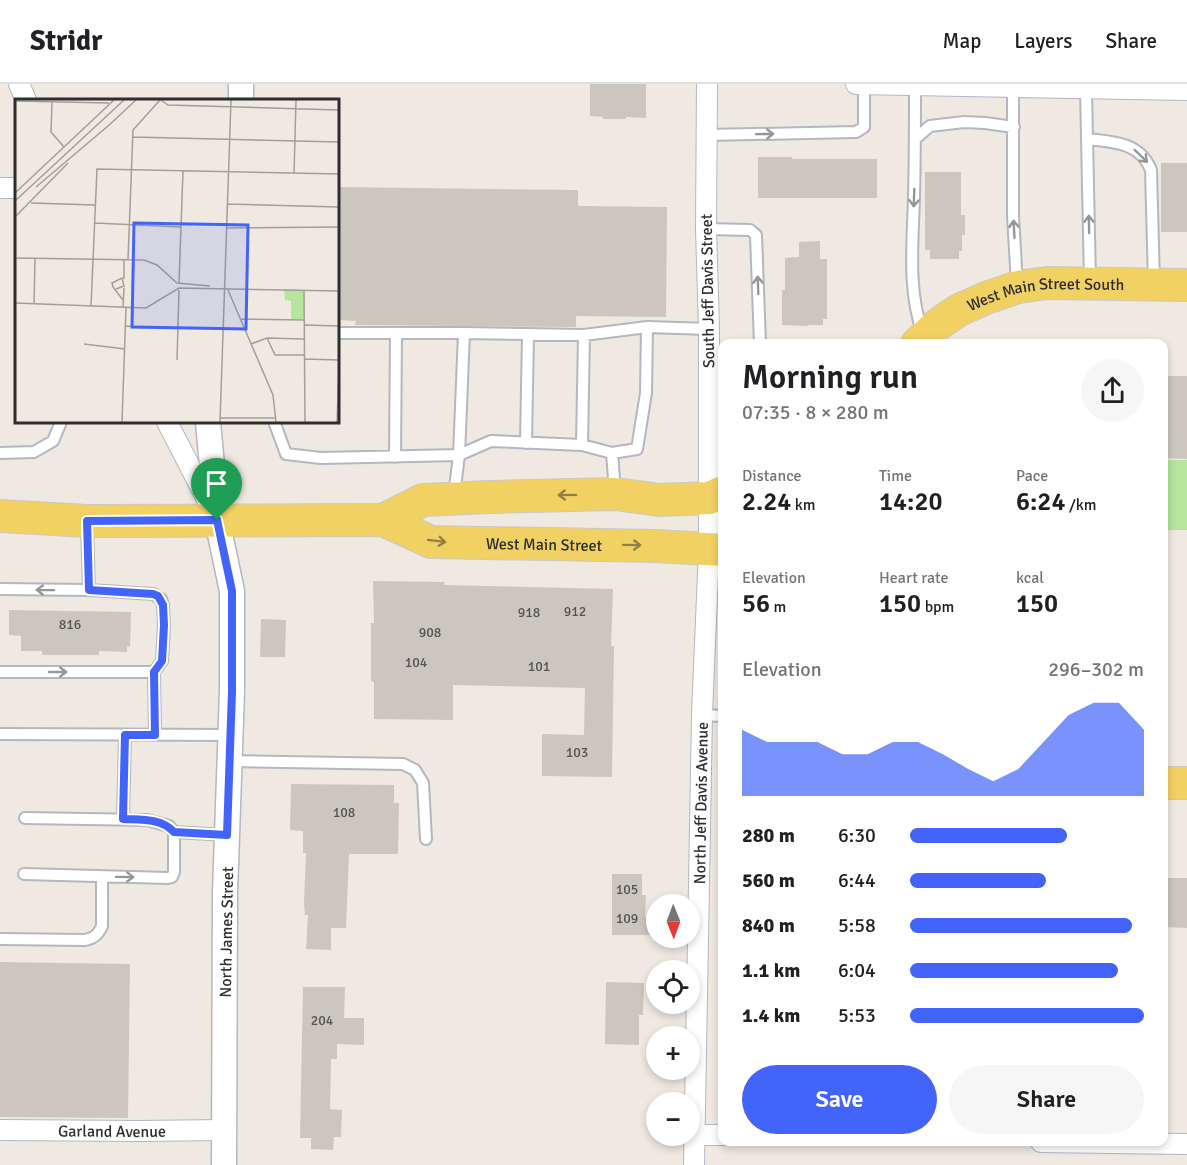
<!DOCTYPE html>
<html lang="en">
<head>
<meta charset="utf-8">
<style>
  body { margin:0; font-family:Signika,sans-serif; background:#f6f6f6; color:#202124; height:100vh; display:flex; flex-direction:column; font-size:22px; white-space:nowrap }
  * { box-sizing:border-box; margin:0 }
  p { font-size:20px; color:#757577 }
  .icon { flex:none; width:33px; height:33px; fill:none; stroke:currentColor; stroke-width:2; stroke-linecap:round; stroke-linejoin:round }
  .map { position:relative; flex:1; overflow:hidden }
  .details { position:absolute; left:718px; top:255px; width:450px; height:807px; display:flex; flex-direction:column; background:#fff; border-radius:12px; box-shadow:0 3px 9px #0003 }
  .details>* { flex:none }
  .needle { width:39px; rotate:179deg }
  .buttons { position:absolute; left:646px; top:810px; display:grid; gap:12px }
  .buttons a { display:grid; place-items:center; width:54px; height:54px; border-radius:50%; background:#fff; box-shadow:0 3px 9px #0003; font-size:30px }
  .pin { position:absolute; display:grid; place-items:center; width:51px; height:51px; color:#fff; margin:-62px -26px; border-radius:50% 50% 50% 0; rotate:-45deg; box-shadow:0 0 6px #0007 }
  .pin .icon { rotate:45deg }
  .round { display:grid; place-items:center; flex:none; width:63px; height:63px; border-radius:32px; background:#f6f6f6 }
  .overview { display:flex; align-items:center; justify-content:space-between; height:102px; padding:0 24px }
  h1 { font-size:33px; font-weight:600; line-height:45px }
  .metrics { display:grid; grid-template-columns:repeat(3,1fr); gap:9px; height:102px; padding:6px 24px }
  .metrics div { display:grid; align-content:center }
  .metrics b { font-size:26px; font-weight:600 }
  .metrics small { font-size:16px; font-weight:400 }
  .metrics p { font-size:16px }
  .chart { height:168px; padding:12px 24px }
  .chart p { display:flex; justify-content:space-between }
  .chart svg { width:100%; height:108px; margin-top:6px; fill:#4264fb; opacity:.7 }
  .action { display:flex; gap:12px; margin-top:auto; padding:12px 24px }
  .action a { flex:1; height:69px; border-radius:36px; background:#4264fb; color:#fff; font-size:24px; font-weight:600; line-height:69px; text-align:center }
  .action a+a { background:#f6f6f6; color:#202124 }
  ul { padding:0 24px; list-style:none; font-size:20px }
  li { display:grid; grid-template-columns:96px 72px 1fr; align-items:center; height:45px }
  li i { height:15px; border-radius:8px; background:#4264fb }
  header { display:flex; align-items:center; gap:36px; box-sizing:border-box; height:84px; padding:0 30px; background:#fff; border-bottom:2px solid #e0e0e0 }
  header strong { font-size:28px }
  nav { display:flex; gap:33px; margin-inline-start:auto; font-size:21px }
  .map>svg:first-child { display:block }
  .green { fill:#b6e59e }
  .building { fill:#cbc7bf }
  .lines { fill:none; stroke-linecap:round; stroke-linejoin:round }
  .service-casing { stroke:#b4b7c1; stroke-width:14 }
  .minor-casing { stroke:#b4b7c1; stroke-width:22 }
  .tertiary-casing { stroke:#b4b7c1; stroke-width:27 }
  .primary-casing { stroke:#c9c9c9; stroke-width:34 }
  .service { stroke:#fff; stroke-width:10 }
  .minor { stroke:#fff; stroke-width:20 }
  .tertiary { stroke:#fff; stroke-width:24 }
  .primary { stroke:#f2d163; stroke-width:32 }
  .oneway { stroke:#969696 }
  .oneway2 { stroke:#908048 }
  .route-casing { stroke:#fff; stroke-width:12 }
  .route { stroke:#4264fb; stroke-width:8 }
  .labels { text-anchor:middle; stroke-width:6; stroke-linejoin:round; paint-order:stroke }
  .number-label { font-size:14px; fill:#555452 }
  .street-label { font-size:16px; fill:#2e2e2e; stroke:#fff }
  .inset-road { fill:none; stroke:#a29e99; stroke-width:1.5 }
  .view { fill:#4264fb; fill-opacity:0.15; stroke:#4264fb; stroke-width:3 }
  .inset-edge { fill:none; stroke:#2e2e2e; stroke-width:3 }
</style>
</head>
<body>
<header>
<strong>Stridr</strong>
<nav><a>Map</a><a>Layers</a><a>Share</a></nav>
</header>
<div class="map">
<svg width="1187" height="1081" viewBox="0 0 1187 1081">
  <rect width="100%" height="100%" fill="#efe9e1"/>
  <path class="green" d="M1164,376h23v70h-23z"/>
  <path class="building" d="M590,0h56v34l-20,-1v2h-23v-2l-13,-1z
    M758,73h34v2h85v39h-119z
    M1161,79h26v69h-26z
    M925,88h36v43h4v20h-3v16h-3v8h-29v-9h-5z
    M338,103l240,3v16l89,1 -1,110 -90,-1v11l-221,-2 1,-4 -18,-1z
    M820,157v18h7v60h-4v6h-15v1l-26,-1v-35h3v-32l14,-1v-15z
    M1164,292h23v83l-23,-1z
    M373,497l72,1 -1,3 169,4 -2,57h3l-2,131 -70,-1v-42l42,1 1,-47 -132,-3v35l-79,-1v-37l-3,-1v-58h3z
    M9,526l122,2 -1,35 -3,-1v6l-28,-1v4h-57v-4h-21v-15l-12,-1z
    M261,535l25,1 -1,37h-25z
    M291,700l103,1v18h5l-1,51h-49l-3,74h-15v22l-25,-1 2,-34h-3l-1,-12 2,-50h-3v-22l-13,-1z
    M612,790h30v21h4l-1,22h7v18h-40z
    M1164,794h23v50l-23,-1z
    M0,878l130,2 -2,154 -128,-1z
    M606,898l38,1 -1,32h-4v30l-34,-1z
    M303,903h42l-1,31h20v27l-27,-1v15h-6l-1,50 12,1 -1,27h-7l-1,13 -22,-1v-11h-11z"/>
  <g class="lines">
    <g class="service-casing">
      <path id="service" d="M915,1c0,37 0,74 -1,111 -1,46 -7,94 9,138
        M1013,3v129l4,68
        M1086,4l4,194
        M707,51l149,-3 8,-5v-43
        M915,55l15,-13 34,-4 21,1 29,4
        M1087,55c26,3 53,3 64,31l3,113
        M706,145l44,1 6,5 4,109
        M338,249h126
        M275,338v2l11,30 35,4 138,-3 5,-122 120,2 63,-8
        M708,350l15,-3
        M526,359l2,-109
        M582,361l2,-110
        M0,369l34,-1 19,-11 8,-19
        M612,369l25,-4 9,-56 1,-66 62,2
        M395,373l1,-124
        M454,412l5,-41 32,-14 91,4 30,8 3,38
        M0,505l89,1
        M0,588h154l8,-11 2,-36 -1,-20 -2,-6 -8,-5 -64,-4 -2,-66
        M154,588l1,63
        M702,631l21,1
        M0,650l230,1
        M230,677l173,3 12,6 8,13 3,56
        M25,734l122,2 22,6 5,6 53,3
        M123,735l2,-84
        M24,790l144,4 4,-1 2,-5v-40
        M0,855l85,1c9,-2 13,-5 17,-14v-49"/>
    </g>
    <g class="minor-casing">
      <g id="minor">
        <path d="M19,0l7,16"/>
        <path d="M856,0l331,6"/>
        <path d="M0,104h16"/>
        <path d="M167,338l48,93"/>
        <path id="s1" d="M0,1046l140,1 84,-1"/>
        <path d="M695,1051h28"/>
        <path d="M1041,1058l146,2"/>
        <path id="s2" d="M694,1081l8,-450 7,-166v-220l-3,-100 1,-145"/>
      </g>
    </g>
    <g class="tertiary-casing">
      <path id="tertiary" d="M241,16v-16
        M208,338l9,98 15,71v100l-7,202 -1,272"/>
    </g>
    <g class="primary-casing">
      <g id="primary">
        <path id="s3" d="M917,260l20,-19 22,-15 27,-12 32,-11 29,-4 140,2"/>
        <path id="s4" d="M0,432l87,5 296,-1 48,22 225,4 67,4"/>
        <path d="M383,436l40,-20 66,-3 126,-3 45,6 49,-2 14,-6"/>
        <path d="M1164,699h23"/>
      </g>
    </g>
    <use href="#service" class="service"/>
    <use href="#minor" class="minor"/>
    <use href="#tertiary" class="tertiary"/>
    <use href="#primary" class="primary"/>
  </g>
  <defs><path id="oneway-shaft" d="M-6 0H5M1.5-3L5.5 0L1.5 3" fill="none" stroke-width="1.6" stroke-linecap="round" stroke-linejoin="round" transform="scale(1.5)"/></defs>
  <g class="oneway">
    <use href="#oneway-shaft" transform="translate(765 50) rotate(-1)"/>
    <use href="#oneway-shaft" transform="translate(1141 72) rotate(44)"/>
    <use href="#oneway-shaft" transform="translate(914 114) rotate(92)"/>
    <use href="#oneway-shaft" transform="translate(1089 140) rotate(-91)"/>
    <use href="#oneway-shaft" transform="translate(1014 145) rotate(-93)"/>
    <use href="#oneway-shaft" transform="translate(758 201) rotate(-92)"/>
    <use href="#oneway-shaft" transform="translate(45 506) rotate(-179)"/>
    <use href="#oneway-shaft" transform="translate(58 588)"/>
    <use href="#oneway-shaft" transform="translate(125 793) rotate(1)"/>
  </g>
  <g class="oneway2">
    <use href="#oneway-shaft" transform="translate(567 411) rotate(179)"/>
    <use href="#oneway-shaft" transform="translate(437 457) rotate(7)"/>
    <use href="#oneway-shaft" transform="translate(632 461) rotate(1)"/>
  </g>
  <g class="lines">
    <g class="route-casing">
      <path id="route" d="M217,436l15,71v100l-5,144 -53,-3c-13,-14 -33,-12 -51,-13l2,-84h30l-1,-63 8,-11 2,-36 -1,-20 -5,-9 -5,-2 -64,-4 -2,-69z"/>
    </g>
    <use href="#route" class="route"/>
  </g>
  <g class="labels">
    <g class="number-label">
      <text x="575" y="532">912</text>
      <text x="529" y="533">918</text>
      <text x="70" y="545">816</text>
      <text x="430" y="553">908</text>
      <text x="416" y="583">104</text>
      <text x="539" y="587">101</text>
      <text x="577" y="673">103</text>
      <text x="344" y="733">108</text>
      <text x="627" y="810">105</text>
      <text x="627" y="839">109</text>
      <text x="322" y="941">204</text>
    </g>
    <g class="street-label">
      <text transform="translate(707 207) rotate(-91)" y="6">South Jeff Davis Street</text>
      <text dy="6" stroke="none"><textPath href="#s3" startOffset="144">West Main Street South</textPath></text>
      <text dy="6" stroke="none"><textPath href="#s4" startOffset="549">West Main Street</textPath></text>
      <text dy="6" stroke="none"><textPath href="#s2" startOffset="362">North Jeff Davis Avenue</textPath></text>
      <text transform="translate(226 848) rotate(-89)" y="6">North James Street</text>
      <text dy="6" stroke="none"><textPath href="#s1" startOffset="112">Garland Avenue</textPath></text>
    </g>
  </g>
  <g transform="translate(15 15)">
    <rect width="324" height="324" fill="#efe9e1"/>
    <path d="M269,190l20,1v30h-13v-19l-6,-1z" fill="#b6e59e"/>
    <path class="inset-road" d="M146,1l7,5 171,5M0,2l94,2M37,2l-1,31 13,15M92,28l29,-27M118,38l206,5M279,75l2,-74M21,88l72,-61M0,94l99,-93M0,102l109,-101M16,104l64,2M212,105l112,3M0,118l53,-54M80,124l86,4M211,129l113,-1M0,159l129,2 13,5 20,18 33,3M109,161v19M113,161l5,-130 27,-30M164,184l4,-112M101,190l8,-3 -2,-8 -10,5 1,4 10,13M213,191l45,105 3,27M289,191l1,132M0,204l131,5 33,-20 160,3M19,204l1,-44M76,207l6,-137 242,5M108,208l1,-19M225,220l64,1M290,226l34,1M111,227l52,2M252,239l8,17h30M69,245l41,5M236,245l16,-6 37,1M290,260l34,1M162,261l2,-70M205,319h55M107,323l4,-114M205,323l11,-322M322,323l2,-53"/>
    <path class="view" d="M119,124l114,2 -2,104 -114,-2z"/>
    <rect width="324" height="324" class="inset-edge"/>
  </g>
</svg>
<div class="buttons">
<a><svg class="needle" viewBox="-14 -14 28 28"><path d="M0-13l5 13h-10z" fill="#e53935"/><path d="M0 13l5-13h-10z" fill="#757577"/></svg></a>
<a><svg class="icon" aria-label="locate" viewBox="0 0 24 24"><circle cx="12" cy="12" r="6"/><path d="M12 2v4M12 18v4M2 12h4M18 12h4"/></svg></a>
<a>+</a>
<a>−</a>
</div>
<div class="pin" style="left:217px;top:436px;background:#1e9e55"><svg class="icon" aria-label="arrive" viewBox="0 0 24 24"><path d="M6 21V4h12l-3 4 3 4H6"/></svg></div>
<section class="details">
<div class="overview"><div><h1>Morning run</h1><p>07:35 · 8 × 280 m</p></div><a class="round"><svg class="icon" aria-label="share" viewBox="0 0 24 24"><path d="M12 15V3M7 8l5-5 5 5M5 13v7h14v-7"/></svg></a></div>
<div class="metrics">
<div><p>Distance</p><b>2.24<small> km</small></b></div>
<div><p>Time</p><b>14:20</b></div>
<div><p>Pace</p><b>6:24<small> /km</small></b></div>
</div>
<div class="metrics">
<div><p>Elevation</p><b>56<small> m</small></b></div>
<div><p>Heart rate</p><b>150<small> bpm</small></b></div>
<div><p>kcal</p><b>150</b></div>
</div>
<div class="chart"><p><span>Elevation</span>296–302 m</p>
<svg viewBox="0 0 160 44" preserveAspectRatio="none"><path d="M0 44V17L10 22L20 22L30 22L40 27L50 27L60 22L70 22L80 27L90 33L100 38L110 33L120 22L130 11L140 6L150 6L160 17V44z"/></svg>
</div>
<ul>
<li><b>280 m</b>6:30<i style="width:67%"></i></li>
<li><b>560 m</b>6:44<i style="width:58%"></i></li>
<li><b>840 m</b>5:58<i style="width:95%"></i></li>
<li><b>1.1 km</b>6:04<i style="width:89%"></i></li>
<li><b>1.4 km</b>5:53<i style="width:100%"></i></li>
</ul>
<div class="action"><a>Save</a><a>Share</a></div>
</section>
</div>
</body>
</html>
